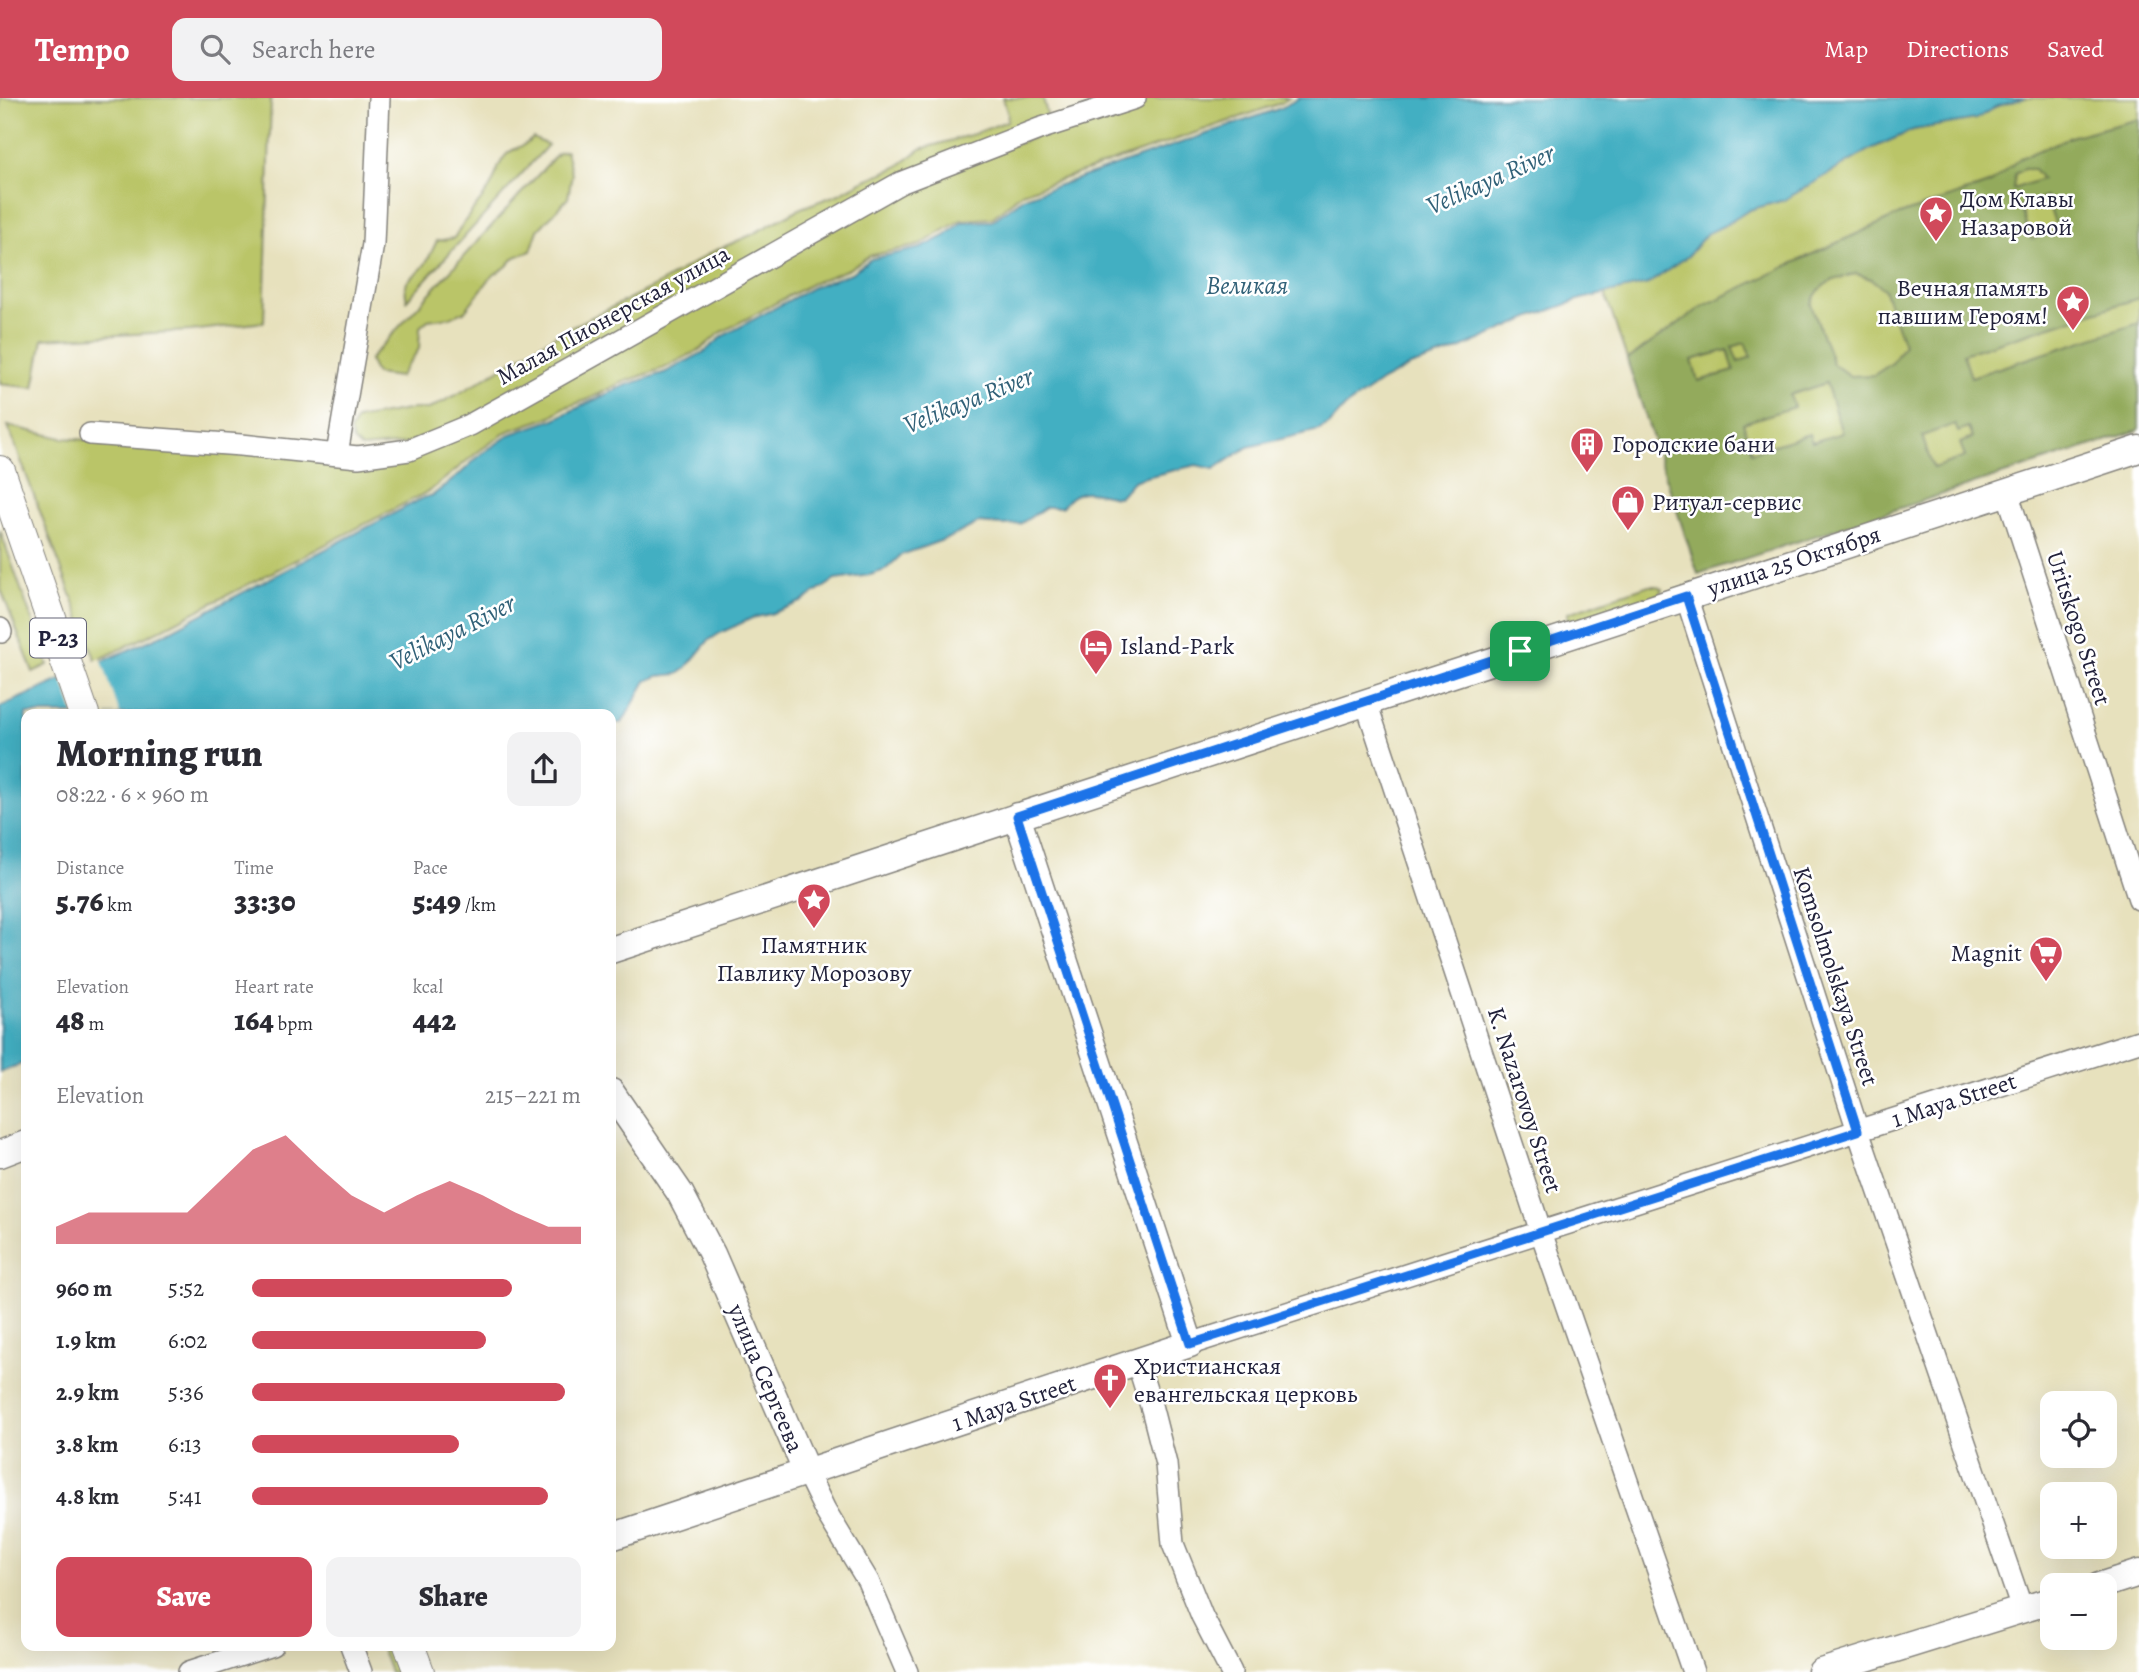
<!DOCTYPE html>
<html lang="en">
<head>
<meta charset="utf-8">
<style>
  body { margin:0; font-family:Alegreya,serif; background:#f2f2f3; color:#2b2b33; height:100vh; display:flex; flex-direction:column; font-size:26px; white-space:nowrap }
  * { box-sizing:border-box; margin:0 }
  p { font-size:23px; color:#7c7c81 }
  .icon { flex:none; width:38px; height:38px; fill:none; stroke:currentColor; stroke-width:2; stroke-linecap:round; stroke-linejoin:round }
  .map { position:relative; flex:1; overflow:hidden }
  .panel { position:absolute; left:21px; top:611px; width:595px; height:942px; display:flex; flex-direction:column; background:#fff; border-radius:14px; box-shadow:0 7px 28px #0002 }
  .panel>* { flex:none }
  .controls { position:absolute; left:2040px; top:1293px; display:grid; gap:14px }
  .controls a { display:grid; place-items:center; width:77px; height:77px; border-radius:14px; background:#fff; box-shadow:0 7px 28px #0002; font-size:35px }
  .pin { position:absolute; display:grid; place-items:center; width:60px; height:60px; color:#fff; margin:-30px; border-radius:14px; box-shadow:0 4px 10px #0006 }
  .round { display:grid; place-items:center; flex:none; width:74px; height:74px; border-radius:14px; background:#f2f2f3 }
  .overview { display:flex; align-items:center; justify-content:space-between; height:119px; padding:0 35px }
  h1 { font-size:38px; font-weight:800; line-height:52px }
  .figures { display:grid; grid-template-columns:repeat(3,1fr); gap:10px; height:119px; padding:7px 35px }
  .figures div { display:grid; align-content:center }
  .figures b { font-size:30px; font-weight:800 }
  .figures small { font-size:19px; font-weight:400 }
  .figures p { font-size:19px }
  .chart { height:196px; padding:14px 35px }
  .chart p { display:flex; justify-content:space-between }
  .chart svg { width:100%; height:126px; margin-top:7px; fill:#d1495b; opacity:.7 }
  .cta { display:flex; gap:14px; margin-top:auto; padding:14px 35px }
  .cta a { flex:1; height:80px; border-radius:14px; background:#d1495b; color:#fff; font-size:28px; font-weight:800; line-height:80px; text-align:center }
  .cta a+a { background:#f2f2f3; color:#2b2b33 }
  ul { padding:0 35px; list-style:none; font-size:23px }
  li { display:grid; grid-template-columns:112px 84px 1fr; align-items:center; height:52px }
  li i { height:18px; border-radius:9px; background:#d1495b }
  header { display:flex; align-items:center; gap:42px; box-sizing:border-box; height:98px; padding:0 35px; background:#d1495b; color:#fff }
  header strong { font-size:33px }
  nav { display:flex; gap:38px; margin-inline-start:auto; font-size:24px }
  .search { width:490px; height:63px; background:#f2f2f3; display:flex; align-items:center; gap:18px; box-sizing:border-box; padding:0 24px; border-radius:14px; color:#7c7c81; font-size:26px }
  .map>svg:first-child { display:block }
  .green { fill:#bac567; stroke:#6e7451; stroke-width:2 }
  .forest { fill:#93aa5c; stroke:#5a664c; stroke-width:2; fill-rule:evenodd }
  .water { fill:#43afc2; stroke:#32687e; stroke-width:2 }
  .pier { fill:#e7e1bd }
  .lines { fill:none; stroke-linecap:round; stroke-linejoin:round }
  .minor-casing { stroke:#84827c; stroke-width:24 }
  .major-casing { stroke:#84827c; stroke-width:29 }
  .highway-casing { stroke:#84827c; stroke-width:32 }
  .minor { stroke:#fff; stroke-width:21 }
  .major { stroke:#fff; stroke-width:26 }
  .highway { stroke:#fff; stroke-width:30 }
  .route-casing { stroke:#fff; stroke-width:14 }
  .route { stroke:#1a73e8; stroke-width:9 }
  .labels { text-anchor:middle; stroke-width:5; stroke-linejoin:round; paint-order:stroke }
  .shield { fill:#fff; stroke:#646476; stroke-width:2 }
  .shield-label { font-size:23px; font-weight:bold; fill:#22223b }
  .poi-label { font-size:24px; fill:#22223b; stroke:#fff; text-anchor:start }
  .street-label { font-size:24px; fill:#22223b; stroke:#fff }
  .water-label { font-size:26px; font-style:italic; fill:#316178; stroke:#fff }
</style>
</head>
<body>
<header>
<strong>Tempo</strong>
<div class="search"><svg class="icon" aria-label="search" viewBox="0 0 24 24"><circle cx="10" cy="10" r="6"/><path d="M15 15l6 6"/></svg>Search here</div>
<nav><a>Map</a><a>Directions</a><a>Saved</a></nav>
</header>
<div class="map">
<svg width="2139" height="1574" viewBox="0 0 2139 1574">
  <rect width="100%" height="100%" fill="#fff"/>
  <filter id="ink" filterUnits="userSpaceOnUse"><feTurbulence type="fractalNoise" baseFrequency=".0143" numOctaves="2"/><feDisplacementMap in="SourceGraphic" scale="14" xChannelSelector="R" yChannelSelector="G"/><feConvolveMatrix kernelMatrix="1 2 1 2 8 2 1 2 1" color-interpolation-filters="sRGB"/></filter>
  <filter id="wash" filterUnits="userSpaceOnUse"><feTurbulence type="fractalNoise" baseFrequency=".00686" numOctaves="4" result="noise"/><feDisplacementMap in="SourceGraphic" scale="28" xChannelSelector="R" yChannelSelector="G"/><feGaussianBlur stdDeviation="1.57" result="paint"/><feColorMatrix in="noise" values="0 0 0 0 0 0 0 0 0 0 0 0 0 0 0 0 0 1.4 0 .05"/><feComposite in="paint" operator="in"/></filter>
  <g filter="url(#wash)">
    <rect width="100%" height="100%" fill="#e7e1bd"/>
    <path class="green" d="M0,0h271l-7,224 -74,9 -147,8 -9,49 -34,-4z
      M1003,0h40l4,16 -3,6 -578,299 -59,25 -46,4 -8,-7 -3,-10 7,-12 56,-10h16l29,-15 100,-60 99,-49 55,-33 39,-17 50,-27 38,-14 22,-12 36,-15 24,-18 53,-15 33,-13 1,-7z
      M1150,0h139l-8,5 -259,90 -30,25 -31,2 -41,25 -51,11 -20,13 -36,14 -93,50 -19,16 -37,19 -43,15 -34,17 -24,8 -13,9 -42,14 -29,20 -48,39 -269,139 -66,32 -88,-235 54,12 178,13 174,5 487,-268 141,-54z
      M2025,0h114v329l-441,145 -93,-279 43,-9 40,-28 18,-22 21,-10 22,-14 35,-10 89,-52 40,-18 62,-11 20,-12z
      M533,40l15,7 -141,155c-6,-23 6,-20 16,-33 6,-8 9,-17 14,-26l17,-3c10,-18 23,-32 35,-49 7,-10 8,-25 17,-34 9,-9 16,-6 27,-17z
      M566,53l6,23 -4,24 -30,32 -7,21 -16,6 -9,10 -14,9 -28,36 -13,5 -23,3 -8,7 -1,22 -20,28 -23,-3 -7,-14 189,-207z
      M0,432l48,135 -15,7 -33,-85z
      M1646,488h11l5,3 -3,6 -88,29 -4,-6 1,-5z
      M380,1547h13l9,27h-12z"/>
    <path class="forest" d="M2139,21v179l-176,56 8,23 168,-54v107l-441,144 -71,-214 76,-54 116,-55 75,-34 97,-34 29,-25 53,-22zM2024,71h10l8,10 -29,10 2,-15zM2046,99l11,33 -26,9 -11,-33zM1856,176l15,5 13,10 20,56 -12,18 -18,12 -24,1 -17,-12 -22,-60c9,-22 22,-25 45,-30zM1745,245l6,14 -13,5 -6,-15zM1728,252l6,21 -36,10 -6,-21zM1826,285l16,50 -30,9 -3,-8 -57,18 -9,-29 51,-16 -4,-12zM1955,326l3,8 10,-4 4,10 -12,5 5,14 -32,11 -11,-32z"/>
    <path class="water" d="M1299,0h726l-30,9 -19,12 -63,11 -40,18 -89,52 -35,10 -22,14 -21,10 -18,22 -40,28 -67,15 -52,19 -74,33 -45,15 -28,15 -37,26 -16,18 -10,5 -71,17 -34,22 -18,-4 -54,13 -9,3 -14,16c-24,-2 -38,-15 -57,10h-16l-26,17 -18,1 -24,-2 -27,14 -50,18 -16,15 -15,5 -35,5 -34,22 -31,12 -18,4 -32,15 -12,8 -23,28 -7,5 -20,2 -12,5 -24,42h-11v-9h-585v348l-26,10v-365l164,-73 259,-136 10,-3 27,-21 21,-20 30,-20 41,-14 72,-34 42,-14 38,-20 19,-16 92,-50 36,-13 20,-14 50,-11 24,-12 17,-14 30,-1 33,-24 256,-89z"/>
    <path class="pier" d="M101,560l19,56h-46l-13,-38z"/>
  </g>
  <g filter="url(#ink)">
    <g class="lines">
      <g class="minor-casing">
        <path id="minor" d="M90,336l151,11 117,12 51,-7 61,-25 430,-242 139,-54 96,-31
          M337,356l36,-210 6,-146
          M2007,394l132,407
          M1686,498l172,535 164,478
          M0,531l1,3
          M1366,604l175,530 152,440
          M1190,1246l949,-303
          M1137,1263l15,48 14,55 7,80 29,72 29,56
          M807,1375l18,37 43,71 39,91
          M351,1547l10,27
          M189,1574l83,-27"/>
      </g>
      <g class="major-casing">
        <path id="major" d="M611,852l1528,-501
          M611,994l69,101 32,61 95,219
          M0,1056l26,-10
          M611,1439l579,-193 -173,-528
          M2099,1488l40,-13
          M1821,1574l232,-72"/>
      </g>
      <g class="highway-casing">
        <path id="highway" d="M0,373l84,243
          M409,1547l10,27"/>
      </g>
      <use href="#minor" class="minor"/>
      <use href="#major" class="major"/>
      <use href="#highway" class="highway"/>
    </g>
  </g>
  <g class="lines" filter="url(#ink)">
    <g class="route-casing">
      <path id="route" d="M1686,498l172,535 -668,213 -173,-528z"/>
    </g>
    <use href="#route" class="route"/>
  </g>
  <defs>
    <g id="sight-pin" transform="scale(1.75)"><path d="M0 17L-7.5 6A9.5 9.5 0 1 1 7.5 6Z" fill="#d1495b" stroke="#fff"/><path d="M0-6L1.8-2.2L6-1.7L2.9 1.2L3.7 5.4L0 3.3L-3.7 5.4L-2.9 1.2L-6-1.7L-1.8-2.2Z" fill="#fff"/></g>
    <g id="building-pin" transform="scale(1.75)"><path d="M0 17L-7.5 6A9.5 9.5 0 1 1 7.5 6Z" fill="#d1495b" stroke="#fff"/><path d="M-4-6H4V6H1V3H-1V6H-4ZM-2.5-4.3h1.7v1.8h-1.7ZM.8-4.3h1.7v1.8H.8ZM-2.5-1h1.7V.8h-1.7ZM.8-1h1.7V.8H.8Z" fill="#fff"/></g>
    <g id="shop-pin" transform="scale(1.75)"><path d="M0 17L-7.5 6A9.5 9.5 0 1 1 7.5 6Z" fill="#d1495b" stroke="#fff"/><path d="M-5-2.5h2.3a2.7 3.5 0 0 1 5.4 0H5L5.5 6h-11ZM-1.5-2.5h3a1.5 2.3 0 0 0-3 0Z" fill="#fff"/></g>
    <g id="hotel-pin" transform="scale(1.75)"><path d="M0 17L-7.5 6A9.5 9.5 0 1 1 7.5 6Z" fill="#d1495b" stroke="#fff"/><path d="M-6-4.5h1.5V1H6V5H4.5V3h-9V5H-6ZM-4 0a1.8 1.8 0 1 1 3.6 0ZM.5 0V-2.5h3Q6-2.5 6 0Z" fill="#fff"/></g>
    <g id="supermarket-pin" transform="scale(1.75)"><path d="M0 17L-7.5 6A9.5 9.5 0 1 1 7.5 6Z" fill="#d1495b" stroke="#fff"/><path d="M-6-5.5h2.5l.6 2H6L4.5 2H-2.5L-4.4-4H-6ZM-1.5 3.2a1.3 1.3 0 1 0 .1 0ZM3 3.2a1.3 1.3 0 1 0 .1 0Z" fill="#fff"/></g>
    <g id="church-pin" transform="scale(1.75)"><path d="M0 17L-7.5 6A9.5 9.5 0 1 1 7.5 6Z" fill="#d1495b" stroke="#fff"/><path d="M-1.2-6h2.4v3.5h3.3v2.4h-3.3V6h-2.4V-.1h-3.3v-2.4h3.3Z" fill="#fff"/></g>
  </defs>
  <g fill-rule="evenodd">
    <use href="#sight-pin" x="1936" y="115"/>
    <use href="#sight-pin" x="2073" y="204"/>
    <use href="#building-pin" x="1587" y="346"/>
    <use href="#shop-pin" x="1628" y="404"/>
    <use href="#hotel-pin" x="1096" y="548"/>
    <use href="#sight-pin" x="814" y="802"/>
    <use href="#supermarket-pin" x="2046" y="855"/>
    <use href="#church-pin" x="1110" y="1282"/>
  </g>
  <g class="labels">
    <rect class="shield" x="30" y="520.5" width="56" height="39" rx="5"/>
    <g class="shield-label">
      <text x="58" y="548">Р-23</text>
    </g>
    <g class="poi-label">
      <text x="1960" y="109">Дом Клавы<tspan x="1960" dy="28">Назаровой</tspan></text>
      <text x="2048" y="198" text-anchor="end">Вечная память<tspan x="2048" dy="28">павшим Героям!</tspan></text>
      <text x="1612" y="354">Городские бани</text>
      <text x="1652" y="412">Ритуал-сервис</text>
      <text x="1120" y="556">Island-Park</text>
      <text x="814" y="855" text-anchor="middle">Памятник<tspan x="814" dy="28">Павлику Морозову</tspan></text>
      <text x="2022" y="863" text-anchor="end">Magnit</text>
      <text x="1134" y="1276">Христианская<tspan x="1134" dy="28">евангельская церковь</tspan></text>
    </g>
    <g class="street-label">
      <text transform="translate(613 217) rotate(-29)" y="8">Малая Пионерская улица</text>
      <text transform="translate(1794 463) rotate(-18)" y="8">улица 25 Октября</text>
      <text transform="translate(2079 530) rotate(72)" y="8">Uritskogo Street</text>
      <text transform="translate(1836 878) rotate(72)" y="8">Komsolmolskaya Street</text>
      <text transform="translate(1525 1002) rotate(72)" y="8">K. Nazarovoy Street</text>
      <text transform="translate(1954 1002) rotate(-18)" y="8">1 Maya Street</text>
      <text transform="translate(766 1280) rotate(67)" y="8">улица Сергеева</text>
      <text transform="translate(1014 1305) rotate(-19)" y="8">1 Maya Street</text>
    </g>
    <g class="water-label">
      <text transform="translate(1490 81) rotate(-24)" y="9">Velikaya River</text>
      <text x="1247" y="196">Великая</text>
      <text transform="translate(968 302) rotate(-22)" y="9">Velikaya River</text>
      <text transform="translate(452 534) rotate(-27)" y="9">Velikaya River</text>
    </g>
  </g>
</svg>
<div class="controls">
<a><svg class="icon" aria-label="locate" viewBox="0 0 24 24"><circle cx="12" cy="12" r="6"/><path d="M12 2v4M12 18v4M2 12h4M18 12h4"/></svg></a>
<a>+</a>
<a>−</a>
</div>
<div class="pin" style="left:1520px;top:553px;background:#1e9e55"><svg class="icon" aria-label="arrive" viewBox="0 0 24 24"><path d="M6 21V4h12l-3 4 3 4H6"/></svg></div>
<section class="panel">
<div class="overview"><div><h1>Morning run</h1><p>08:22 · 6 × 960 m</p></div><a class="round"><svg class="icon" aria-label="share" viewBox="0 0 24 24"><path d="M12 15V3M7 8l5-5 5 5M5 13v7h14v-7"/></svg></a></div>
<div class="figures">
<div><p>Distance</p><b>5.76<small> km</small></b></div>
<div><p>Time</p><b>33:30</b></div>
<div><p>Pace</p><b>5:49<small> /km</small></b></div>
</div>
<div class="figures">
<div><p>Elevation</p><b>48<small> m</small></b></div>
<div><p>Heart rate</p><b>164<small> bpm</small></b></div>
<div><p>kcal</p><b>442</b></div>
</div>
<div class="chart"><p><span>Elevation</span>215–221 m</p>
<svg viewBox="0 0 160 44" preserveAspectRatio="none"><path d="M0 44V38L10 33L20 33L30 33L40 33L50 22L60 11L70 6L80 17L90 27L100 33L110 27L120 22L130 27L140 33L150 38L160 38V44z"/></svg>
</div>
<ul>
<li><b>960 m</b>5:52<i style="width:79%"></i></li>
<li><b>1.9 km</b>6:02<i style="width:71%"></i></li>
<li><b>2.9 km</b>5:36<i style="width:95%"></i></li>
<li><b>3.8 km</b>6:13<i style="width:63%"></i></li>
<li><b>4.8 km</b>5:41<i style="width:90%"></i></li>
</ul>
<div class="cta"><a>Save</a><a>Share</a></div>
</section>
</div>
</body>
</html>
